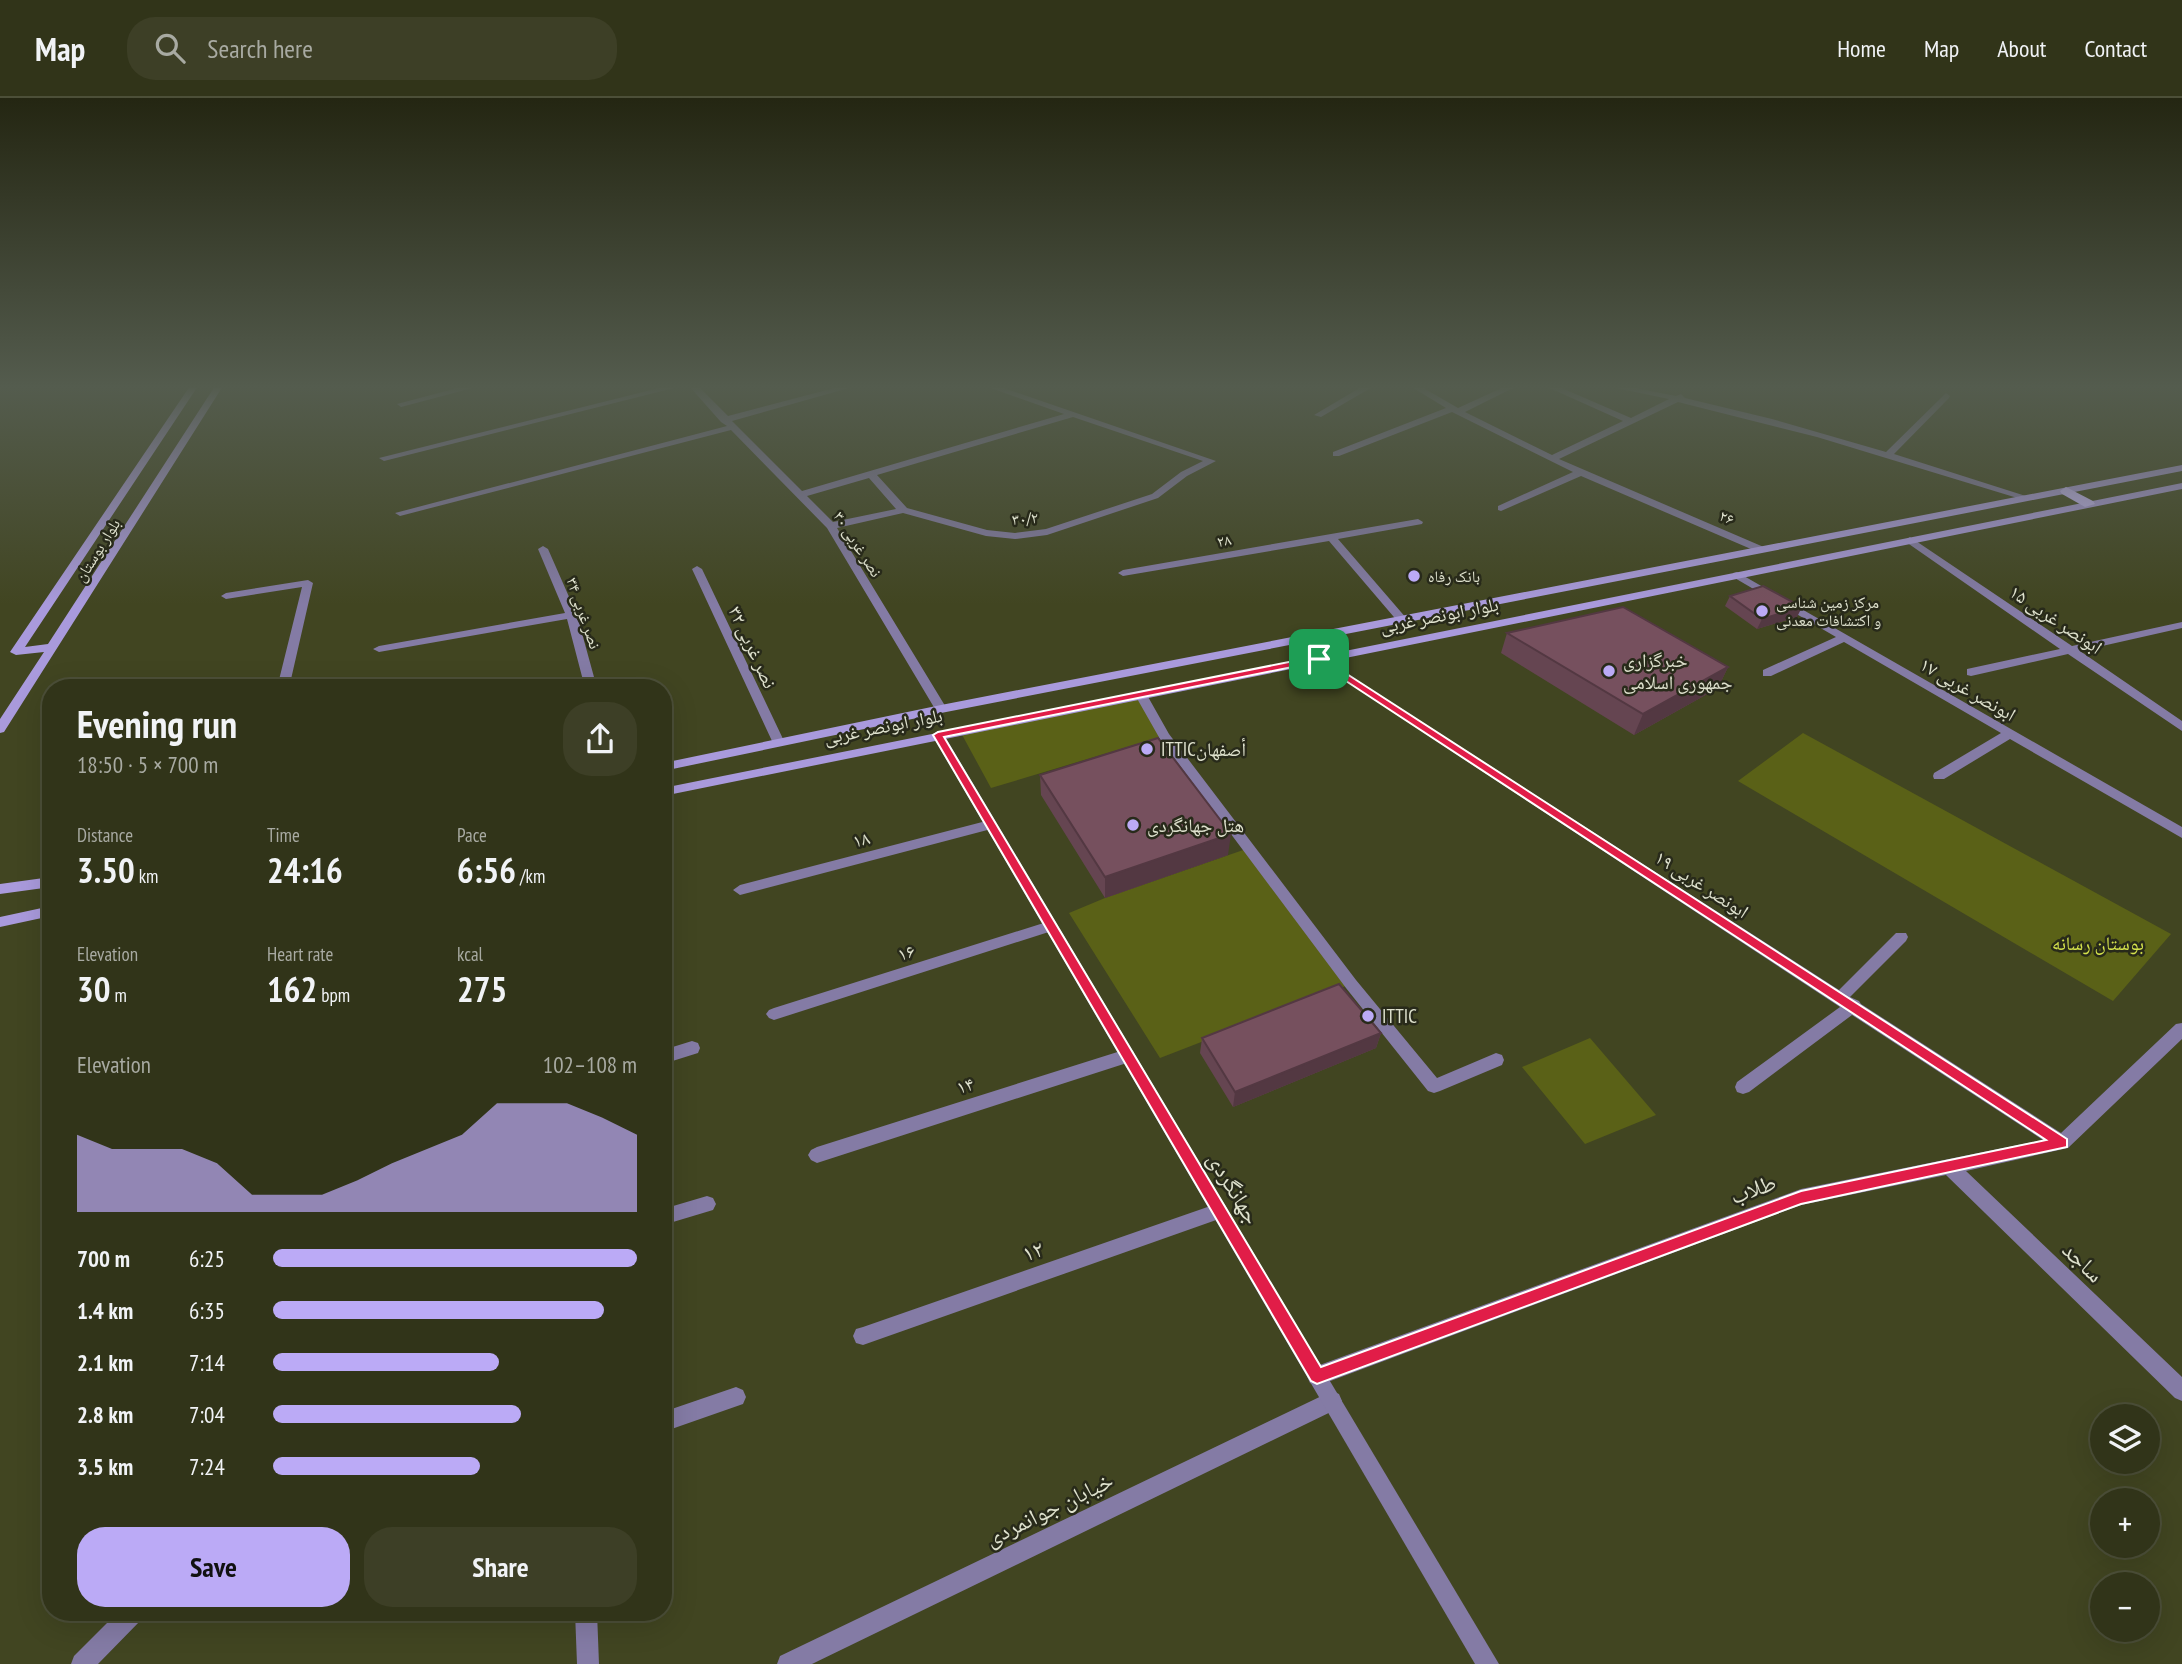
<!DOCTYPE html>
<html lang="en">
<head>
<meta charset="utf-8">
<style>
  body { margin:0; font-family:"PT Sans Narrow","Noto Naskh Arabic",sans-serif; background:#3d3f26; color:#f1f3f6; height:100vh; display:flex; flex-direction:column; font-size:26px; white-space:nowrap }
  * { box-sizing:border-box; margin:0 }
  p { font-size:23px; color:#a8aaa2 }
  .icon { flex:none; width:38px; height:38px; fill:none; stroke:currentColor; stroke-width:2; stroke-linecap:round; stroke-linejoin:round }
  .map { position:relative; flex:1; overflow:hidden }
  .details { position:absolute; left:42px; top:581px; width:630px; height:942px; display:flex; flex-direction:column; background:#313419; border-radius:28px; box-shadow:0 7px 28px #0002,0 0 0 2px #4c4f38 }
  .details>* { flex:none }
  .fabs { position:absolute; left:2090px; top:1306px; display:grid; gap:14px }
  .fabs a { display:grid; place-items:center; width:70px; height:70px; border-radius:50%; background:#313419; box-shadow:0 7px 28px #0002,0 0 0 2px #4c4f38; font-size:35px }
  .pin { position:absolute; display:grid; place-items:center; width:60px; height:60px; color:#fff; margin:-30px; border-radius:14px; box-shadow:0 4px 10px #0006 }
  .round { display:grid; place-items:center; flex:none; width:74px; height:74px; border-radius:28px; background:#3d3f26 }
  .headline { display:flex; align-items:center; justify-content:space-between; height:119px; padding:0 35px }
  h1 { font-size:38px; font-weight:800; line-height:52px }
  .figures { display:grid; grid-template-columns:repeat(3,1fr); gap:10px; height:119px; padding:7px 35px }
  .figures div { display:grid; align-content:center }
  .figures b { font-size:35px; font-weight:800 }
  .figures small { font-size:19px; font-weight:400 }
  .figures p { font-size:19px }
  .chart { height:196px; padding:14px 35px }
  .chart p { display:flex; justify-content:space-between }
  .chart svg { width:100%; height:126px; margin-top:7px; fill:#bbaaf6; opacity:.7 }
  .button { display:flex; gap:14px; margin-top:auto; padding:14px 35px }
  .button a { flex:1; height:80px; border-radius:28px; background:#bbaaf6; color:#111; font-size:28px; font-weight:800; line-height:80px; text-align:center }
  .button a+a { background:#3d3f26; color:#f1f3f6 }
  ul { padding:0 35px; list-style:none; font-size:23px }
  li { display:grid; grid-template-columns:112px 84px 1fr; align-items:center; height:52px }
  li i { height:18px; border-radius:9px; background:#bbaaf6 }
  header { display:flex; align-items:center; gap:42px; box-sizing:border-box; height:98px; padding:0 35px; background:#313419; border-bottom:2px solid #4c4f38 }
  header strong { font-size:33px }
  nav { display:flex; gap:38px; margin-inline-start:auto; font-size:24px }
  .search { width:490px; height:63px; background:#3d3f26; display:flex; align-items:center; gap:18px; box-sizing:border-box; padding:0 24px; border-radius:28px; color:#a8aaa2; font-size:26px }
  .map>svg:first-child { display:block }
  .green { fill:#5a6117 }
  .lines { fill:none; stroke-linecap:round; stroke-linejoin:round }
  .minor { fill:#847ba5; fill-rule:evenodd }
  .tertiary { fill:#847ba5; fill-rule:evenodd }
  .secondary { fill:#a99adc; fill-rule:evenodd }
  .primary { fill:#c4b6f9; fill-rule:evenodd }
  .wall { fill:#654551 }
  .shaded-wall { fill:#533842 }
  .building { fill:#76505e; stroke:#533842; stroke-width:2 }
  .route { fill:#e11d48; stroke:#fff; stroke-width:2; fill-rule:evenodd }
  .poi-dot { fill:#bbaaf6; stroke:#282a1a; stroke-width:2.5 }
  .labels { text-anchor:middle; stroke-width:5; stroke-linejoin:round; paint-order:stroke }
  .far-street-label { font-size:16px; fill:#dee1cd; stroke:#282a1a }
  .far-poi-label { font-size:16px; fill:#dee1cd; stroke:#282a1a; text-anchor:start }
  .street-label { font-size:19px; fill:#dee1cd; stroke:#282a1a }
  .poi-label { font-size:19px; fill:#dee1cd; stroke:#282a1a; text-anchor:start }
  .park-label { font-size:19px; fill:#d5e34c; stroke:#282a1a }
  .near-street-label { font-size:23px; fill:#dee1cd; stroke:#282a1a }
</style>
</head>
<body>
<header>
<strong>Map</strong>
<div class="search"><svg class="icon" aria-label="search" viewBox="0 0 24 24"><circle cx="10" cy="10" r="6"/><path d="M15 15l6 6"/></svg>Search here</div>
<nav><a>Home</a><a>Map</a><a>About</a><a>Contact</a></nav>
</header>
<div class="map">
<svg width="2182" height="1566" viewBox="0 0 2182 1566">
  <rect width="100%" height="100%" fill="#414521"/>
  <path class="green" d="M1141,597l23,41 -173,52 -31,-57z
    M1803,635l368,201 -58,67 -375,-220z
    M1249,750l102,136 -191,74 -91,-145 36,-15z
    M1590,940l66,77 -71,29 -63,-77z"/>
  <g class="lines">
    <path class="minor" d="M465,288h15l-79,21 -4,-3z
      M667,288h15l-298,75 -5,-3z
      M689,288h9l30,30 114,-30h14l-124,35 70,70 262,-77 -79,-28h13l218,75 -29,15 -29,22 -111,37 -32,4 -29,-3 -83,-23 -66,15 110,181 -6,4 -6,-4 -108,-181 -96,-98 -331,86 -5,-3 332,-87 -6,-4zM1073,319l130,44 -22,11 -29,22 -106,35 -31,4 -28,-3 -80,-22 -30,-33zM869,380l27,31 -63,13 -26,-26z
      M1363,288h11l-53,31 -7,-2z
      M1410,288h10l38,22 48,-22h11l-52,26 87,43 71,-34 -78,-35h12l74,32 38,-19 -63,-13h19l51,10 5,-2 4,4 87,21 114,33 60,-59 4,3 -1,2 -55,56 138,44 -8,2 -207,-63 -139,-35 -119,57 207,89v4h-8l-177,-76 -80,35 -3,-1v-4l75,-34 -121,-60 -113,44h-6v-4l113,-44z
      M1418,421l5,3 -1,2 -84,15 69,80 2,2 -6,3 -4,-1 -70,-82 -206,35 -5,-3 5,-3z
      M1910,439l162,109 110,-24v6l-102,23 102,70v10l-114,-77 -97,22 -4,-1v-6l93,-20 -154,-107 -1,-2z
      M543,448l5,3 29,66 20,73h-12l-18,-69 -188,33 -6,-3 6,-3 186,-33 -27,-64z
      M697,468l5,3 82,172 -2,3 -4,1 -6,-4 -80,-172z
      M1737,474l445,255v11l-172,-99 -66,40h-10l-1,-3 1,-3 67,-40 -157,-91 -73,34h-8v-6l73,-33 -103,-60v-4z
      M308,482l5,3 -24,105h-12l25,-101 -76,12 -5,-3 5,-3z
      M1319,558l520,334 57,-57h10l2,4 -2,4 -56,56 9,4 2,3 200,129 115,-109 6,-1v16l-114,109 -102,23 216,206v24l-7,-3 -229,-223 -145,30 -484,181 -7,-3 -3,-7 3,-7 7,-3 484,-177 242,-49 -191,-125 -103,77 -6,2 -6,-2 -2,-5 2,-5 103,-75 -525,-346 -2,-2z
      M1141,593l6,4 22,39 187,246 81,98 59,-25 6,2 2,5 -2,5 -62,26 -6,2 -6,-2 -82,-103 -186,-249 -25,-44z
      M990,722l5,2 2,3 -2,3 -255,67 -7,-5 7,-5z
      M1050,823l5,1 2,4 -2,4 -281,90 -5,-2 -3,-4 3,-4 5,-2z
      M692,943l6,2 2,5 -2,5 -35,11v-14z
      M1127,951l6,2 2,5 -2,5 -316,102 -6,-3 -3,-5 3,-5 6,-3z
      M707,1098l6,2 3,6 -3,6 -50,15v-16z
      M1219,1105l6,2 3,6 -3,6 -6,2 -356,126 -7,-2 -3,-7 3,-7 7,-2z
      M736,1289l7,3 3,7 -3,7 -80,28v-20z
      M1332,1293l7,3 3,7 -3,7 -527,256h-35l3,-8z
      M118,1514h26l-3,8 -43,44h-27l3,-8z
      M575,1514h22l2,52h-22z"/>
    <path class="tertiary" d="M938,633l6,4 555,929h-24l-543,-929z"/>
    <path class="secondary" d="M190,288h8l-173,261 23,-3 167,-258h8l-219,346 -4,1v-14l44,-67 -28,3 -6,-3z
      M2182,367v6l-1241,242 -278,58v-8l278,-58z
      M2182,385v6l-1519,307v-8z
      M51,779v10l-51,7v-10z
      M51,808v10l-51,11v-10z"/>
    <path class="primary" d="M2066,389l27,14 2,3 -10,3 -23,-13 -2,-3z"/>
  </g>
  <path class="wall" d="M1730,498l67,21 -40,12 -32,-23z
    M1507,535l221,34 -10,21 -84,47 -133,-82z
    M1040,677l188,80 -123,43 -64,-103z
    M1381,935l-5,15 -143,59 -33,-54 2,-15z"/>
  <path class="shaded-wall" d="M1802,509l-5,10 -40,12 5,-10z
    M1728,569l-10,21 -84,47 9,-21z
    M1231,736l-3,21 -123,43v-21z
    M1381,935l-5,15 -143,59 2,-15z"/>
  <path class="building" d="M1763,488l39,21 -40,12 -32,-23z
    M1623,509l105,60 -85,47 -136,-81z
    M1158,640l73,96 -126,43 -65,-102z
    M1339,886l42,49 -146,59 -33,-54z"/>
  <linearGradient id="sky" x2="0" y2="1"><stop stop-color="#242612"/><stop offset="0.57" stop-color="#545c4e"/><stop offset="1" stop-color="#545c4e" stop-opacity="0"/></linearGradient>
  <rect width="2182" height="507" fill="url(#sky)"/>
  <path class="route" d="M1319,558l748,483v8l-266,57 -484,180 -6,-3 -378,-646 5,-3zM1317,564l729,478 -245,51 -480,176 -377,-630z"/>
  <g class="poi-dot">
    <circle cx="1414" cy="478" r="7"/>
    <circle cx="1762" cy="513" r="7"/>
    <circle cx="1609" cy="573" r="7"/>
    <circle cx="1147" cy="651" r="7"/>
    <circle cx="1133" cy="727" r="7"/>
    <circle cx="1368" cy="918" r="7"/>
  </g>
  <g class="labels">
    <g class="far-street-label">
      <text transform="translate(1727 419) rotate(23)" y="6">۲۶</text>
      <text transform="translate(1025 420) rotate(-4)" y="6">۳۰/۲</text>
      <text transform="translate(1224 442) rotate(-10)" y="6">۲۸</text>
      <text transform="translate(858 446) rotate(57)" y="6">نصر غربی ۳۰</text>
      <text transform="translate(97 452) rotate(-58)" y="6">بلوار بوستان</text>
      <text transform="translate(584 515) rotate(71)" y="6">نصر غربی ۳۴</text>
    </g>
    <g class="far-poi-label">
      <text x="1428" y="484">بانک رفاه</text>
      <text x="1776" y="510">مرکز زمین شناسی<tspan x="1776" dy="18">و اکتشافات معدنی</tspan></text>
    </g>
    <g class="street-label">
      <text transform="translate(1439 517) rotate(-11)" y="7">بلوار ابونصر غربی</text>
      <text transform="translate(2056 521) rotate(34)" y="7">ابونصر غربی ۱۵</text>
      <text transform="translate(753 549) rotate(65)" y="7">نصر غربی ۳۲</text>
      <text transform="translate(1968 591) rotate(30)" y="7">ابونصر غربی ۱۷</text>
      <text transform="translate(883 628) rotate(-11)" y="7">بلوار ابونصر غربی</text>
      <text transform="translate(861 741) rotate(-14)" y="7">۱۸</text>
      <text transform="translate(1702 786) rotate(33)" y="7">ابونصر غربی ۱۹</text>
      <text transform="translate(906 854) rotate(-18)" y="7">۱۶</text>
      <text transform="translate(965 987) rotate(-18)" y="7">۱۴</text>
    </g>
    <g class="poi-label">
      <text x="1623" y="569">خبرگزاری<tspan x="1623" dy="22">جمهوری اسلامی</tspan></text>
      <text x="1161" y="658">ITTICأصفهان</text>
      <text x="1147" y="734">هتل جهانگردی</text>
      <text x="1382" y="925">ITTIC</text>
    </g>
    <g class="park-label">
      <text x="2098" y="852">بوستان رسانه</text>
    </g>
    <g class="near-street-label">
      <text transform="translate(1234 1090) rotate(59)" y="8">جهانگردی</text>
      <text transform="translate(1753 1091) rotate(-20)" y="8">طلاب</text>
      <text transform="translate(1033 1153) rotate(-19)" y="8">۱۲</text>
      <text transform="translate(2083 1164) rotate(44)" y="8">ساجد</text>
      <text transform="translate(1049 1411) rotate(-26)" y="8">خیابان جوانمردی</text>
    </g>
  </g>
</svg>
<div class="fabs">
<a><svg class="icon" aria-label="layers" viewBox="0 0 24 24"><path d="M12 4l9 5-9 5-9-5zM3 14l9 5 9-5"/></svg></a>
<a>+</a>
<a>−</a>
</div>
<div class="pin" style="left:1319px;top:561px;background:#1e9e55"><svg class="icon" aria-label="arrive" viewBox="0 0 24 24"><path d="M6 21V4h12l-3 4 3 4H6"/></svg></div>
<section class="details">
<div class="headline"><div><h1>Evening run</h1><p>18:50 · 5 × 700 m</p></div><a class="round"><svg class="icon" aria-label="share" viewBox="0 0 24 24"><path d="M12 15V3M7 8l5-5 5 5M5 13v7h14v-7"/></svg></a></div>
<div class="figures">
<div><p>Distance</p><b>3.50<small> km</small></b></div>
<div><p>Time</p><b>24:16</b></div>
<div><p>Pace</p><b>6:56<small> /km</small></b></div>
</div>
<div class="figures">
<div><p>Elevation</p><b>30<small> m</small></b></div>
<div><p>Heart rate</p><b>162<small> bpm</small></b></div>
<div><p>kcal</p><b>275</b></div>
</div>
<div class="chart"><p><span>Elevation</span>102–108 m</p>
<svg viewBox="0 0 160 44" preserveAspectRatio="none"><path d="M0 44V17L10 22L20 22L30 22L40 27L50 38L60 38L70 38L80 33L90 27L100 22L110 17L120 6L130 6L140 6L150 11L160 17V44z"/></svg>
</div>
<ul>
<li><b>700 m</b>6:25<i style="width:100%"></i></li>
<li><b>1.4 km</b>6:35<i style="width:91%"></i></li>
<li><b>2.1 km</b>7:14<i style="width:62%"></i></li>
<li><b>2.8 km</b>7:04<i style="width:68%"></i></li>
<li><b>3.5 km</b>7:24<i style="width:57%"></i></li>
</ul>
<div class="button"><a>Save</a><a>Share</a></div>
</section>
</div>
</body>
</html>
